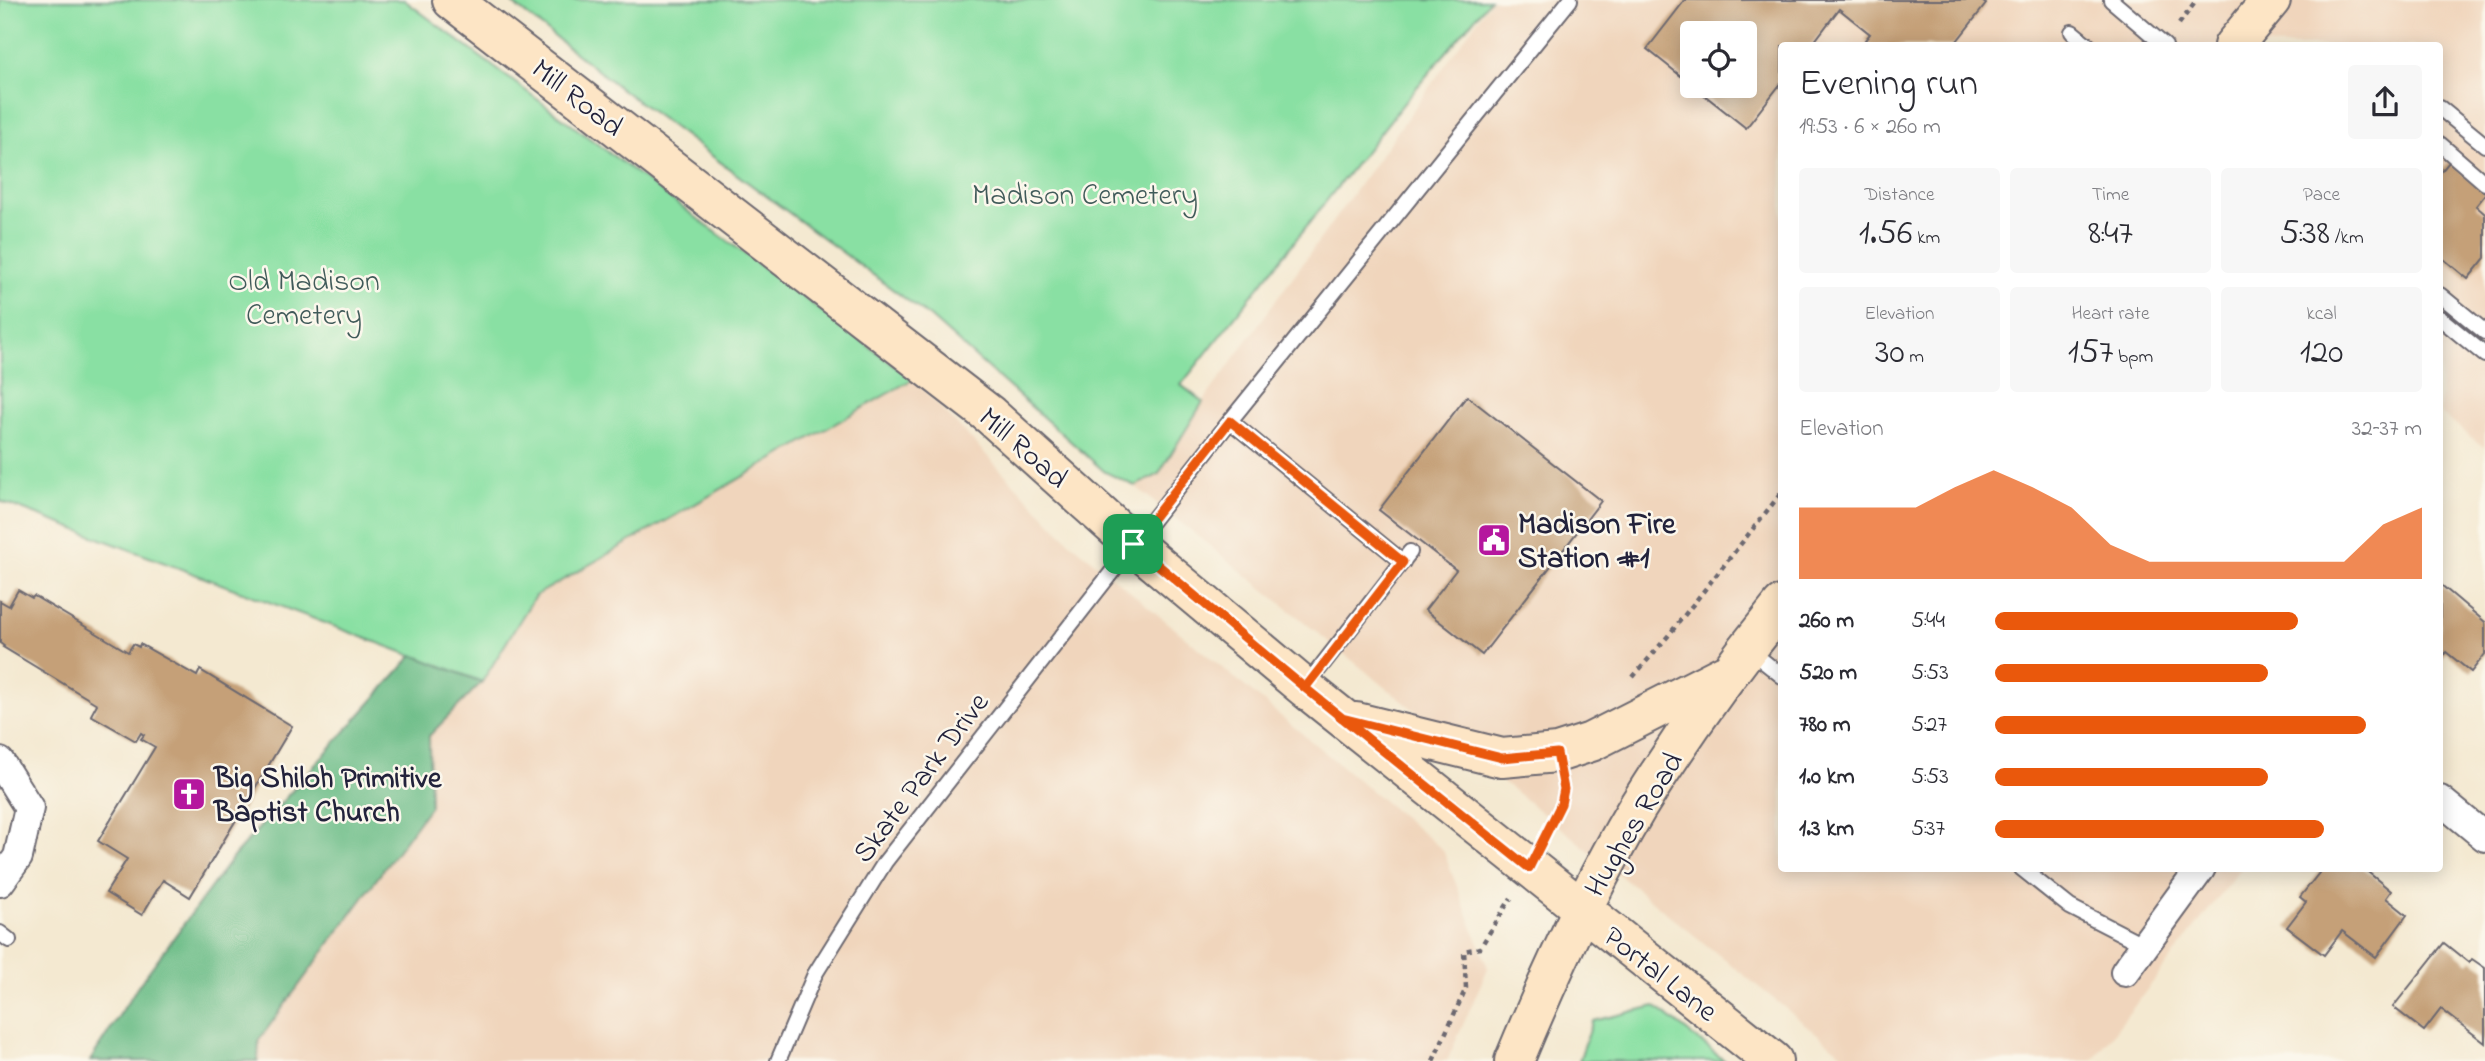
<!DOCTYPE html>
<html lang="en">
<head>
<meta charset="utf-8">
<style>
  body { margin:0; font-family:"Indie Flower",sans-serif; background:#f7f7f7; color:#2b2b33; height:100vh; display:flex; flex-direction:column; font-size:26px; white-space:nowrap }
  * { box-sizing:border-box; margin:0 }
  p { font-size:23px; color:#7c7c81 }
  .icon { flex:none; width:38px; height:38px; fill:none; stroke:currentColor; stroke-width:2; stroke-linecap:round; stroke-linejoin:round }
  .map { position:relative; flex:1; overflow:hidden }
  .drawer { position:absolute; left:1778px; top:42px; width:665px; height:830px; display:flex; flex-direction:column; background:#fff; border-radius:7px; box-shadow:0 4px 18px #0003 }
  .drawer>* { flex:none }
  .controls { position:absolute; left:1680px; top:21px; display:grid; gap:14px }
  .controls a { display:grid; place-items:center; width:77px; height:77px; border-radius:7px; background:#fff; box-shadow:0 4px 18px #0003; font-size:35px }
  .pin { position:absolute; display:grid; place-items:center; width:60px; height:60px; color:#fff; margin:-30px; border-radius:14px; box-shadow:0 4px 10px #0006 }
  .round { display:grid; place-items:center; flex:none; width:74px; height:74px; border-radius:7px; background:#f7f7f7 }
  .headline { display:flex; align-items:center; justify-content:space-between; height:119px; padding:0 21px }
  h1 { font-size:38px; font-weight:600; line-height:52px }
  .stats { display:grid; grid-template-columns:repeat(3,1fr); gap:10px; height:119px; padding:7px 21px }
  .stats div { display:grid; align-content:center; border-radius:7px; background:#f7f7f7; text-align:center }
  .stats b { font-size:35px; font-weight:600 }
  .stats small { font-size:19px; font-weight:400 }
  .stats p { font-size:19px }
  .chart { height:196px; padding:14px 21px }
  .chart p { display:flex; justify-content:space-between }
  .chart svg { width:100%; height:126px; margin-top:7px; fill:#ea580c; opacity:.7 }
  ul { padding:0 21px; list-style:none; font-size:23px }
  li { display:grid; grid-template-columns:112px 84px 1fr; align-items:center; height:52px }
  li i { height:18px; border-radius:9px; background:#ea580c }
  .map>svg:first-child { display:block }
  .built { fill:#f0d5bc; fill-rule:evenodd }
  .green { fill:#89e0a3; stroke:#56816f; stroke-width:2 }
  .forest { fill:#6ebe89; stroke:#487062; stroke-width:2 }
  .building { fill:#c5a078 }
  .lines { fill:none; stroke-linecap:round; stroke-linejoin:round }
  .lane-casing { stroke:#6c6870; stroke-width:18 }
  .street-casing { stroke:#6c6870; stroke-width:32 }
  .secondary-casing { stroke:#6c6870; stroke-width:42 }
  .path { stroke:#6c6870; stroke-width:4.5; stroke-dasharray:5 5; stroke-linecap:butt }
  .lane { stroke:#fff; stroke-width:14 }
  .street { stroke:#fff; stroke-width:28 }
  .secondary { stroke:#fde5c5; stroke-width:38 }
  .route-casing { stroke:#fff; stroke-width:14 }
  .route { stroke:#ea580c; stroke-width:9 }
  .labels { text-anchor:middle; stroke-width:5; stroke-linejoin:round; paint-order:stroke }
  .street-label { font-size:30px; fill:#22223b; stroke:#fbf7ec }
  .park-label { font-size:30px; fill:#415b5a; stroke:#fbf7ec }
  .poi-label { font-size:30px; font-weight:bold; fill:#22223b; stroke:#fbf7ec; text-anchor:start }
</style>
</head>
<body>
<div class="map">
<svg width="2485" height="1061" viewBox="0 0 2485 1061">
  <rect width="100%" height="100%" fill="#fbf7ec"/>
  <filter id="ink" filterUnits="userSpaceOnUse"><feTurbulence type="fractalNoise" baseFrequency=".0143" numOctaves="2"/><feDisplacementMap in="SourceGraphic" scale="14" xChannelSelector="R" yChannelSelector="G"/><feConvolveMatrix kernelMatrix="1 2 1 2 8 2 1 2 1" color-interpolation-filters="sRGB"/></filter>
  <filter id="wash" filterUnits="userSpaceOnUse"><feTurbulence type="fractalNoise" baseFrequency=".00686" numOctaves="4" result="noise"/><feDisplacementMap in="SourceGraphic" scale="28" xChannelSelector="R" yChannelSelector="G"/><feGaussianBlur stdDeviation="1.57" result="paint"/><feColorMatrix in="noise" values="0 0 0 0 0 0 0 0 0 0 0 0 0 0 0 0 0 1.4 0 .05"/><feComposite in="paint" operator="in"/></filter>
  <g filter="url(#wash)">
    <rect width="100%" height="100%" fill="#f4e9d1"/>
    <path class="built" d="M1492,0h993v448l-45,-35v-367h-658v822h459l-149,193h-241l-716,-575 23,-11 45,-73zM1692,33h53v53h-53z
      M913,379l157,163 373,308 45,118 -41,93h-1189l1,-21 171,-234 -1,-70 53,-54 53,-86z"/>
    <path class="green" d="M0,0h404l509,379 -378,217 -53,86 -482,-181z
      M508,0h982l-83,99 -226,286 22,17 -45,73 -23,11 -30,-14 -175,-155 -310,-229z
      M1655,1006l70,55h-146l14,-40z"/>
    <path class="forest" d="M413,655l69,27 -53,54 1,70 -171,234 -1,21h-168l48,-75 96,-130z"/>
    <g id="blocks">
      <path class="building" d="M1685,0h295l6,4 -33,42h-81l-7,-6 5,-6 -31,-25 -28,37h-29v36l-36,46 -53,-42h52v-53h-53v52l-45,-36z
        M2449,162l36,30v3l-9,11 9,8v44l-17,21 -28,-23v-83z
        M1467,396l134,105 -119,154 -57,-45 31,-40 -77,-60z
        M2440,584l45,38v32l-14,18 -25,-20 -6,8z
        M18,590l14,8 2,-2 94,56 5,-8 6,3 1,-3 57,32 3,-6 92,56 -102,171 -27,-17 -21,35 -36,-22 21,-34 -29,-18 57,-94 -14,-8 3,-4 -3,-2 -5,8 -45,-26 6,-11 -94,-57 1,-1 -4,-3v-42l9,5z
        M2323,868h40l28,23 -5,7 21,17 -31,42 -34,-26 -18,24 -37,-28 19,-25 -6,-5z
        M2444,943l25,20 3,-4 13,9v75l-44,-34 -17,22 -31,-24z"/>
    </g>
  </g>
  <g filter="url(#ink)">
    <use href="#blocks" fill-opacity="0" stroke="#6c6870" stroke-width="2"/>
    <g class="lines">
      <g class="lane-casing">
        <path id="lane" d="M2111,0l54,46
          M2072,32l17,14
          M2440,108l45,37
          M2440,144l45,39
          M2440,295l45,37
          M2440,318l45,37
          M1230,421l173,141
          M1748,649l34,27
          M1305,687l105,-135
          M2021,868l49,39 74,38
          M0,933l9,7
          M778,1061l37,-87 70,-112 345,-441 340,-421"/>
      </g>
      <g class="street-casing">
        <path id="street" d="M0,762l29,46 -11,49 -18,25
          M2440,800l45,37
          M2125,972l76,-104"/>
      </g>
      <g class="secondary-casing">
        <path id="secondary" d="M452,0l538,415 143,129 172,144 468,373
          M2233,46l38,-46
          M1356,722l146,36 55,-5 34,-11 134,-68
          M1514,1061c36,-87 75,-172 123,-253 44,-71 92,-138 145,-203"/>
      </g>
      <path class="path" d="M2179,24l18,-24
        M1633,677l35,-41 114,-144
        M1547,833l14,-29 3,-15
        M1433,1061l33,-73 -2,-37 16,-3 31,-50"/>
      <use href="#lane" class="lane"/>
      <use href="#street" class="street"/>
      <use href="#secondary" class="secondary"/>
    </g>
  </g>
  <g class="lines" filter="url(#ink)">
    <g class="route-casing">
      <path id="route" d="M1133,544l172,144 224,180 32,-64 3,-15 -7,-36 -55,5 -160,-40 -37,-30 98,-126 -173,-141 -97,123"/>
    </g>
    <use href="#route" class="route"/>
  </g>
  <defs>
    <g id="civic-square" transform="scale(1.75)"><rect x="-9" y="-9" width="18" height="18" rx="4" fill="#b5179e" stroke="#fbf7ec"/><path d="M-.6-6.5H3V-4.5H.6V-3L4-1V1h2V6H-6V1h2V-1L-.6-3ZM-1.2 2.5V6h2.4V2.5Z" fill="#fff"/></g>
    <g id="church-square" transform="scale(1.75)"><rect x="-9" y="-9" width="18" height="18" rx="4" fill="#b5179e" stroke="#fbf7ec"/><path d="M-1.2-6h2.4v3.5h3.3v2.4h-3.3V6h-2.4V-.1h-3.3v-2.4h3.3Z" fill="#fff"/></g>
  </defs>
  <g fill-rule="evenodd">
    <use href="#civic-square" x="1494" y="540"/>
    <use href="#church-square" x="189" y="794"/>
  </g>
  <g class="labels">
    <g class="street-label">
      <text transform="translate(578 97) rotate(38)" y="10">Mill Road</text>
      <text transform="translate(1024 447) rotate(41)" y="10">Mill Road</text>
      <text transform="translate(920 777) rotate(-53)" y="10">Skate Park Drive</text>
      <text transform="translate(1633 824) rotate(-59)" y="10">Hughes Road</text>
      <text transform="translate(1661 973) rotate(38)" y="10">Portal Lane</text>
    </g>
    <g class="park-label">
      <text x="1085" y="204">Madison Cemetery</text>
      <text x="304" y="290">Old Madison<tspan x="304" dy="34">Cemetery</tspan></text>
    </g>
    <g class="poi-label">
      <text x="1518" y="533">Madison Fire<tspan x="1518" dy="34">Station #1</tspan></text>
      <text x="214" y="787">Big Shiloh Primitive<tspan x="214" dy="34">Baptist Church</tspan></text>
    </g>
  </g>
</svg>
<div class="controls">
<a><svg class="icon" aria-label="locate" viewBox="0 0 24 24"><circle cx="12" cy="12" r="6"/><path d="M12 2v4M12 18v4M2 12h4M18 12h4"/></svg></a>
</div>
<div class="pin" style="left:1133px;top:544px;background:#1e9e55"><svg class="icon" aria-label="arrive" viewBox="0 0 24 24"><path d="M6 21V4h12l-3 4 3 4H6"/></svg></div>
<section class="drawer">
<div class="headline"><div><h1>Evening run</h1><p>19:53 · 6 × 260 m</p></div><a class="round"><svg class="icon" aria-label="share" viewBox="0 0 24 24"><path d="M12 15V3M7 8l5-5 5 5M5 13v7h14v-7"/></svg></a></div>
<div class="stats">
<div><p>Distance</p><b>1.56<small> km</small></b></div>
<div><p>Time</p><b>8:47</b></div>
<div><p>Pace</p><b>5:38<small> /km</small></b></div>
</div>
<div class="stats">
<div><p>Elevation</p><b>30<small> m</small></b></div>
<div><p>Heart rate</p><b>157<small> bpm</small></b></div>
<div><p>kcal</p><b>120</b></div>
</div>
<div class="chart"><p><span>Elevation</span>32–37 m</p>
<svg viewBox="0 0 160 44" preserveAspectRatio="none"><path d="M0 44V19L10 19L20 19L30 19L40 12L50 6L60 12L70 19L80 32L90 38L100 38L110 38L120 38L130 38L140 38L150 25L160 19V44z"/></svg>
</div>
<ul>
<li><b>260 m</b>5:44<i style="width:71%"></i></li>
<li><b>520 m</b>5:53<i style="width:64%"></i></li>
<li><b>780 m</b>5:27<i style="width:87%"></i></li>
<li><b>1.0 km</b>5:53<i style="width:64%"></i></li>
<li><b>1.3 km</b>5:37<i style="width:77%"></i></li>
</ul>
</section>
</div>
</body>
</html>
